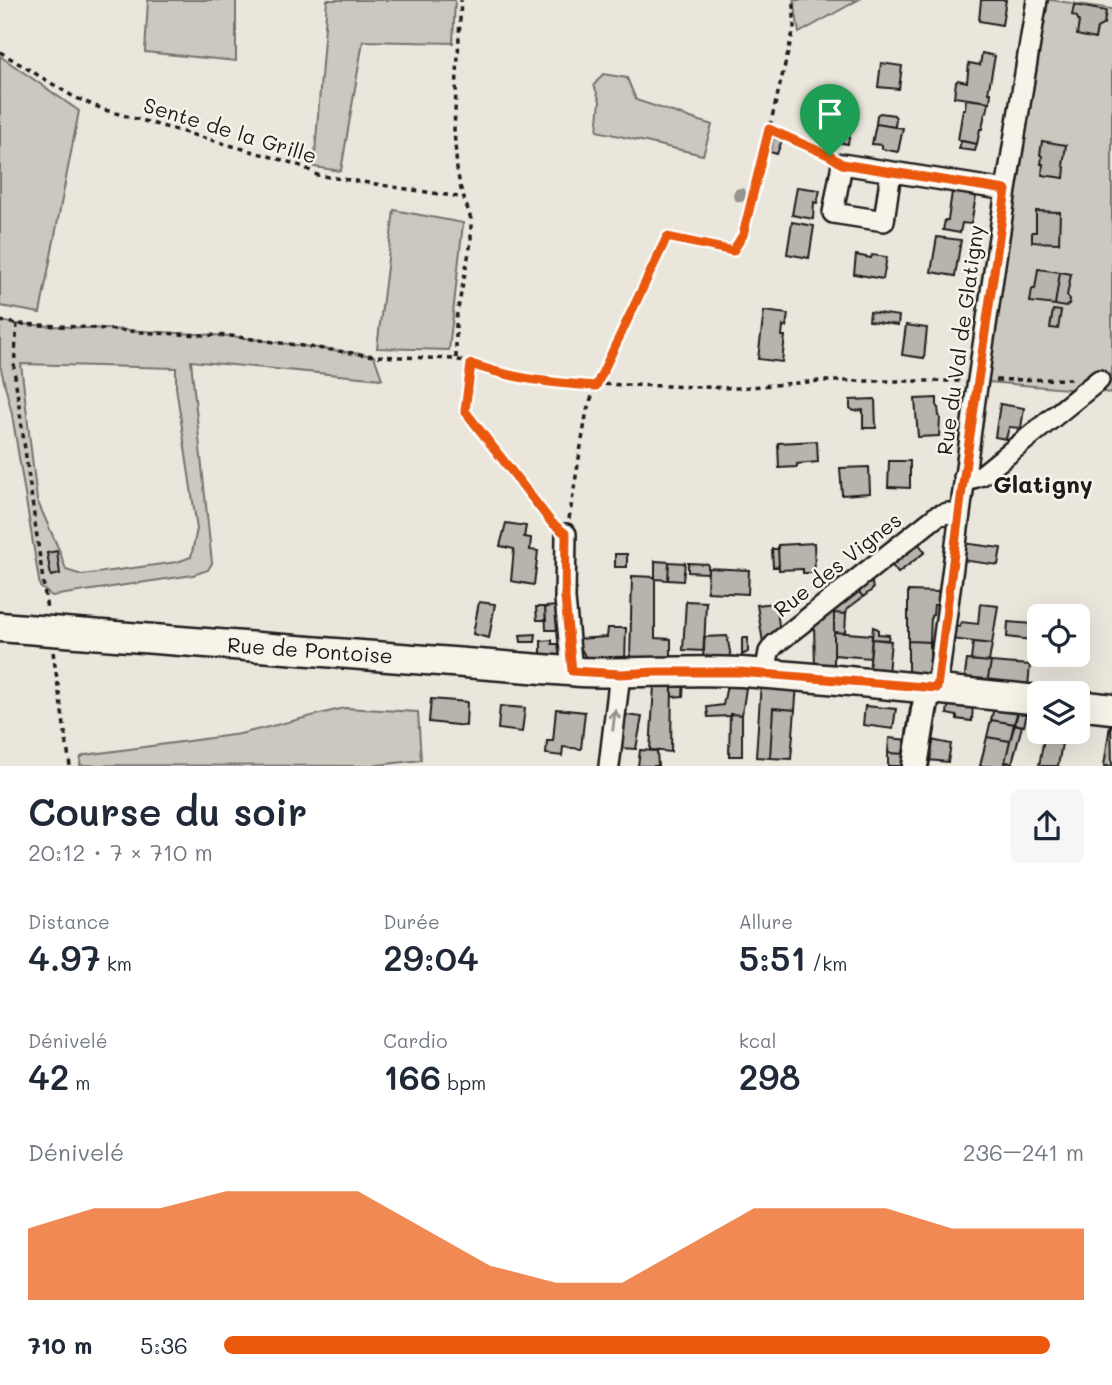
<!DOCTYPE html>
<html lang="fr">
<head>
<meta charset="utf-8">
<style>
  body { margin:0; font-family:Mali,sans-serif; background:#f6f6f7; color:#1f2937; height:100vh; display:flex; flex-direction:column; font-size:26px; white-space:nowrap }
  * { box-sizing:border-box; margin:0 }
  p { font-size:23px; color:#747a83 }
  .icon { flex:none; width:38px; height:38px; fill:none; stroke:currentColor; stroke-width:2; stroke-linecap:round; stroke-linejoin:round }
  .map { position:relative; height:766px; overflow:hidden }
  .details { display:flex; flex-direction:column; background:#fff; flex:1 }
  .details>* { flex:none }
  .fabs { position:absolute; left:1027px; top:604px; display:grid; gap:14px }
  .fabs a { display:grid; place-items:center; width:63px; height:63px; border-radius:10px; background:#fff; box-shadow:0 7px 28px #0002; font-size:35px }
  .pin { position:absolute; display:grid; place-items:center; width:60px; height:60px; color:#fff; margin:-72px -30px; border-radius:50% 50% 50% 0; rotate:-45deg; box-shadow:0 0 7px #0007 }
  .pin .icon { rotate:45deg }
  .round { display:grid; place-items:center; flex:none; width:74px; height:74px; border-radius:10px; background:#f6f6f7 }
  .overview { display:flex; align-items:center; justify-content:space-between; height:119px; padding:0 28px }
  h1 { font-size:38px; font-weight:600; line-height:52px }
  .figures { display:grid; grid-template-columns:repeat(3,1fr); gap:10px; height:119px; padding:7px 28px }
  .figures div { display:grid; align-content:center }
  .figures b { font-size:35px; font-weight:600 }
  .figures small { font-size:19px; font-weight:400 }
  .figures p { font-size:19px }
  .chart { height:196px; padding:14px 28px }
  .chart p { display:flex; justify-content:space-between }
  .chart svg { width:100%; height:126px; margin-top:7px; fill:#ea580c; opacity:.7 }
  ul { padding:0 28px; list-style:none; font-size:23px }
  li { display:grid; grid-template-columns:112px 84px 1fr; align-items:center; height:52px }
  li i { height:18px; border-radius:9px; background:#ea580c }
  .map>svg:first-child { display:block }
  .green { fill:#ccc8c0; stroke:#74726e; stroke-width:2; fill-rule:evenodd }
  .building { fill:#b6b4ac; stroke:#1c1c1c; stroke-width:2 }
  .lines { fill:none; stroke-linecap:round; stroke-linejoin:round }
  .minor-casing { stroke:#1c1c1c; stroke-width:24 }
  .tertiary-casing { stroke:#1c1c1c; stroke-width:30 }
  .secondary-casing { stroke:#1c1c1c; stroke-width:33 }
  .path { stroke:#1c1c1c; stroke-width:3.5; stroke-dasharray:5 5; stroke-linecap:butt }
  .minor { stroke:#f7f3e8; stroke-width:19 }
  .tertiary { stroke:#f7f3e8; stroke-width:24 }
  .secondary { stroke:#f7f3e8; stroke-width:28 }
  .tree { fill:#96948d }
  .oneway { stroke:#94928c }
  .route-casing { stroke:#fff; stroke-width:14 }
  .route { stroke:#ea580c; stroke-width:9 }
  .labels { text-anchor:middle; stroke-width:5; stroke-linejoin:round; paint-order:stroke }
  .street-label { font-size:21px; fill:#1c1c1c; stroke:#f7f3e8 }
  .quarter-label { font-size:24px; font-weight:bold; fill:#1c1c1c; stroke:#f7f3e8 }
</style>
</head>
<body>
<div class="map">
<svg width="1112" height="766" viewBox="0 0 1112 766">
  <rect width="100%" height="100%" fill="#eae6dc"/>
  <filter id="ink" filterUnits="userSpaceOnUse"><feTurbulence type="fractalNoise" baseFrequency=".0143" numOctaves="2"/><feDisplacementMap in="SourceGraphic" scale="14" xChannelSelector="R" yChannelSelector="G"/><feConvolveMatrix kernelMatrix="1 2 1 2 8 2 1 2 1" color-interpolation-filters="sRGB"/></filter>
  <g filter="url(#ink)">
    <path class="green" d="M148,0h88v61l-91,-9z
      M327,0h128l-2,43 -90,-2 -22,130 -27,-4z
      M794,0h64l-59,33z
      M1037,0h14l61,9v384l-134,-12z
      M0,56l79,55 -39,202 -40,-7z
      M603,74l24,4 9,22 76,25 -9,30 -106,-24 3,-30 -6,-16z
      M394,210l69,13 -14,127 -72,-2z
      M0,321l17,3 214,12 143,20 8,23 -191,-18 21,202 -4,7 -15,5 -141,21 -12,-9 -28,-173 -12,-49zM21,364l155,4v19l21,142 -6,28 -14,5 -95,13 -16,-5 -6,-18 -23,-52z
      M344,708l74,4 3,48 -52,6 -289,-1 1,-8 4,-2 155,-21z"/>
    <path class="building" d="M981,0h25l-4,25 -23,-4z
      M1074,5l32,6 -2,13 -7,4 -2,11 -18,-4 2,-13 -2,-5 -5,-2z
      M982,53l13,3 -7,37h3l-1,9 -36,-5 2,-15 2,-2 9,2 2,-19 11,2z
      M881,63l21,3 -3,23 -21,-2z
      M966,99l23,3 -2,10 -2,1 -3,16h-2l-3,15 -19,-4 5,-31h2z
      M880,113l14,2 2,3 -1,9 -19,-3 1,-9z
      M825,116l27,5 -4,23 -27,-5z
      M876,124l27,4 -5,24 -16,-3v-4l-10,-1z
      M773,138l9,2 -5,14 -7,-2z
      M961,141l16,3 -2,7 -16,-2z
      M1042,141l24,4 -3,21 2,1 -1,11 -22,-3 1,-11h-2l1,-8 -2,-1z
      M797,187l23,3 -3,13 -3,-1 -1,17 -21,-4z
      M952,192l24,4 -5,28 -9,-1 -2,10 -17,-3 2,-10h3z
      M1036,211l24,1 -1,31 -27,-1v-10h4z
      M792,222l22,4 -5,32 -22,-4z
      M937,237l24,3 -6,36 -24,-4z
      M856,255l15,3 1,-3 15,2 -4,22 -29,-5z
      M1038,269l22,3 -5,33 -25,-3 2,-13h3z
      M1060,272l11,2 -4,22 3,3 -1,5 -4,3 -10,-2z
      M1053,310l8,1 -3,18 -8,-1z
      M764,311l24,3 -2,13 -3,-1 -1,10h3l-3,26 -24,-3z
      M870,312l29,4 -1,9 -29,-4z
      M906,325l21,3 -3,30 -22,-3z
      M937,398v9h1l1,9 1,1 -1,19 -21,1 -3,-38z
      M875,399l1,29h-13v-18l-9,1 -4,-3v-8z
      M1000,404l24,4 -3,20 -12,-1 -3,12 -11,-2z
      M817,441l1,21 -21,2v3l-18,1 -1,-25z
      M889,461h21v27l-22,-1z
      M869,467l1,26 -28,2 -2,-27z
      M506,523l20,3 -2,11 7,1 -1,12 8,1 -4,34 -23,-4 3,-32 -14,-3z
      M814,543l1,30h-12v-4l-24,1 -1,-25z
      M918,543l7,9 -27,21 -7,-9z
      M963,543l38,5 -3,17 -37,-5z
      M772,549h6l1,17 -6,1z
      M57,551l3,23 -9,2 -4,-23z
      M615,554h12v13h-12z
      M655,561l14,1 -1,18 -13,-1z
      M669,562l16,1 -2,18 -15,-1z
      M688,563l20,1v9l-20,-1z
      M708,568l41,2 -1,24 -41,-2z
      M632,576l23,1v61l16,1v22h-41z
      M871,578l2,11 -10,8 -6,-8z
      M857,589l6,8 -16,12 -1,5 -12,-1v-6z
      M908,591l32,1 -1,13h-5l-1,10 -2,1 -1,26 -22,-1z
      M686,601l20,1 -2,49 -21,-1z
      M479,602l16,2 -6,34 -16,-4z
      M776,603l4,30 -17,10 -6,-38z
      M980,604l18,2 -6,38 -41,-5 2,-13 7,1 1,-5 17,2z
      M559,606v24h-13l-1,-23z
      M536,607h9l1,13h-9z
      M834,607v62l-19,-1 -1,-45z
      M834,613l12,1 -1,19 -11,-1z
      M1008,622l25,2 -2,16 -24,-3z
      M873,627l5,2v5l11,1 -1,5 -16,-1z
      M608,628h18l-1,35 -37,-1 -12,-23 31,-2z
      M834,632l38,3 -2,23 -36,-3z
      M536,634l-1,8h-14l-1,-7z
      M727,636l4,21 -28,4 1,-24z
      M742,638h6v14l-6,3z
      M872,639l19,2 -3,32 -19,-1z
      M552,640v4h9v13l-20,-1v-15z
      M908,641l22,1v35l-22,-2z
      M973,642l19,2 -3,18 -18,-2z
      M967,660l24,2 -4,21 -23,-2z
      M991,662l39,3 -2,22 -41,-4z
      M670,679l2,1 -1,72 -21,-2 4,-64z
      M672,680h12l-1,16 -11,1z
      M728,680l19,1 -5,34 -12,-1v2l-22,1 -1,-10 16,-2z
      M761,682l36,3 -2,25 -22,-2 -3,50 -14,-1z
      M431,699l36,3 -1,24 -37,-4z
      M949,699l24,3 -1,19 -15,-2v-3l-10,-2z
      M995,704l24,4 -4,16 -24,-4z
      M500,706l25,2 -3,24 -24,-3z
      M865,706l31,3 -3,20 -30,-4z
      M773,708l22,2 -4,49 -21,-1z
      M1019,708h9l-4,18 -10,-2z
      M556,709l29,3 -4,37 -18,-2 -1,9 -16,-2 1,-13h6z
      M730,714l12,1v41h-13z
      M626,715l16,2 -6,32 -17,-1z
      M1111,718l1,48h-8z
      M991,720l24,4 -5,17 -23,-4z
      M1014,724l8,2 -10,37 -7,-1z
      M1078,727h4l-3,15 -17,-2 2,-8h14z
      M1045,732h19l-6,34h-19z
      M987,737l23,4 -6,25h-24z
      M889,738l19,2 -1,14 -19,-1z
      M931,740l20,4 -3,18 -20,-2z
      M640,750l17,1 1,15h-20z
      M888,753l19,1v12h-19z"/>
    <g class="lines">
      <g class="minor-casing">
        <path id="minor" d="M891,172l-7,49 -51,-8 9,-49 164,26
          M964,477l9,1 9,-3 117,-95
          M566,534l-1,65 7,72
          M765,674l4,-22 5,-7 163,-129 11,-3 12,1
          M937,688l38,-288 31,-210 31,-190
          M609,766l11,-92"/>
      </g>
      <g class="tertiary-casing">
        <path id="tertiary" d="M915,766l9,-56 5,-22"/>
      </g>
      <g class="secondary-casing">
        <path id="secondary" d="M0,627l581,45c53,2 107,-3 160,0 100,7 199,18 299,28
          M1078,705l34,4"/>
      </g>
      <path class="path" d="M0,52l74,45 31,13 181,51 18,6 13,8 148,23
        M769,129l60,26
        M0,321l17,3 63,3 74,6 77,3 143,20 82,3 37,13 24,6 39,5 182,5 82,-7h140
        M17,324l-3,45 33,241
        M456,358v-39l15,-77v-23l-11,-33 -3,-17 -3,-39 7,-130
        M471,364l-6,47 89,113
        M996,380l76,-1
        M569,519l18,-109 9,-25 71,-148 66,14 10,-16 51,-207v-28
        M53,652l17,114"/>
      <use href="#minor" class="minor"/>
      <use href="#tertiary" class="tertiary"/>
      <use href="#secondary" class="secondary"/>
    </g>
    <circle class="tree" cx="740" cy="195" r="7"/>
    <defs><path id="oneway-shaft" d="M-6 0H5M1.5-3L5.5 0L1.5 3" fill="none" stroke-width="1.6" stroke-linecap="round" stroke-linejoin="round" transform="scale(1.75)"/></defs>
    <use class="oneway" href="#oneway-shaft" transform="translate(614 720) rotate(-83)"/>
  </g>
  <g class="lines" filter="url(#ink)">
    <g class="route-casing">
      <path id="route" d="M769,129l61,27 12,8 164,26 -44,300 -25,198 -198,-16h-83l-35,2 -49,-3 -7,-73 1,-64 -15,-12 -86,-111 6,-47c43,15 79,19 125,22l71,-149 66,14 10,-16z"/>
    </g>
    <use href="#route" class="route"/>
  </g>
  <g class="labels">
    <g class="street-label">
      <text transform="translate(230 131) rotate(17)" y="7">Sente de la Grille</text>
      <text transform="translate(961 340) rotate(-82)" y="7">Rue du Val de Glatigny</text>
      <text transform="translate(838 565) rotate(-38)" y="7">Rue des Vignes</text>
      <text transform="translate(310 651) rotate(4)" y="7">Rue de Pontoise</text>
    </g>
    <g class="quarter-label">
      <text x="1043" y="493">Glatigny</text>
    </g>
  </g>
</svg>
<div class="fabs">
<a><svg class="icon" aria-label="locate" viewBox="0 0 24 24"><circle cx="12" cy="12" r="6"/><path d="M12 2v4M12 18v4M2 12h4M18 12h4"/></svg></a>
<a><svg class="icon" aria-label="layers" viewBox="0 0 24 24"><path d="M12 4l9 5-9 5-9-5zM3 14l9 5 9-5"/></svg></a>
</div>
<div class="pin" style="left:830px;top:156px;background:#1e9e55"><svg class="icon" aria-label="arrive" viewBox="0 0 24 24"><path d="M6 21V4h12l-3 4 3 4H6"/></svg></div>
</div>
<section class="details">
<div class="overview"><div><h1>Course du soir</h1><p>20:12 · 7 × 710 m</p></div><a class="round"><svg class="icon" aria-label="share" viewBox="0 0 24 24"><path d="M12 15V3M7 8l5-5 5 5M5 13v7h14v-7"/></svg></a></div>
<div class="figures">
<div><p>Distance</p><b>4.97<small> km</small></b></div>
<div><p>Durée</p><b>29:04</b></div>
<div><p>Allure</p><b>5:51<small> /km</small></b></div>
</div>
<div class="figures">
<div><p>Dénivelé</p><b>42<small> m</small></b></div>
<div><p>Cardio</p><b>166<small> bpm</small></b></div>
<div><p>kcal</p><b>298</b></div>
</div>
<div class="chart"><p><span>Dénivelé</span>236–241 m</p>
<svg viewBox="0 0 160 44" preserveAspectRatio="none"><path d="M0 44V19L10 12L20 12L30 6L40 6L50 6L60 19L70 32L80 38L90 38L100 25L110 12L120 12L130 12L140 19L150 19L160 19V44z"/></svg>
</div>
<ul>
<li><b>710 m</b>5:36<i style="width:96%"></i></li>
</ul>
</section>
</body>
</html>
